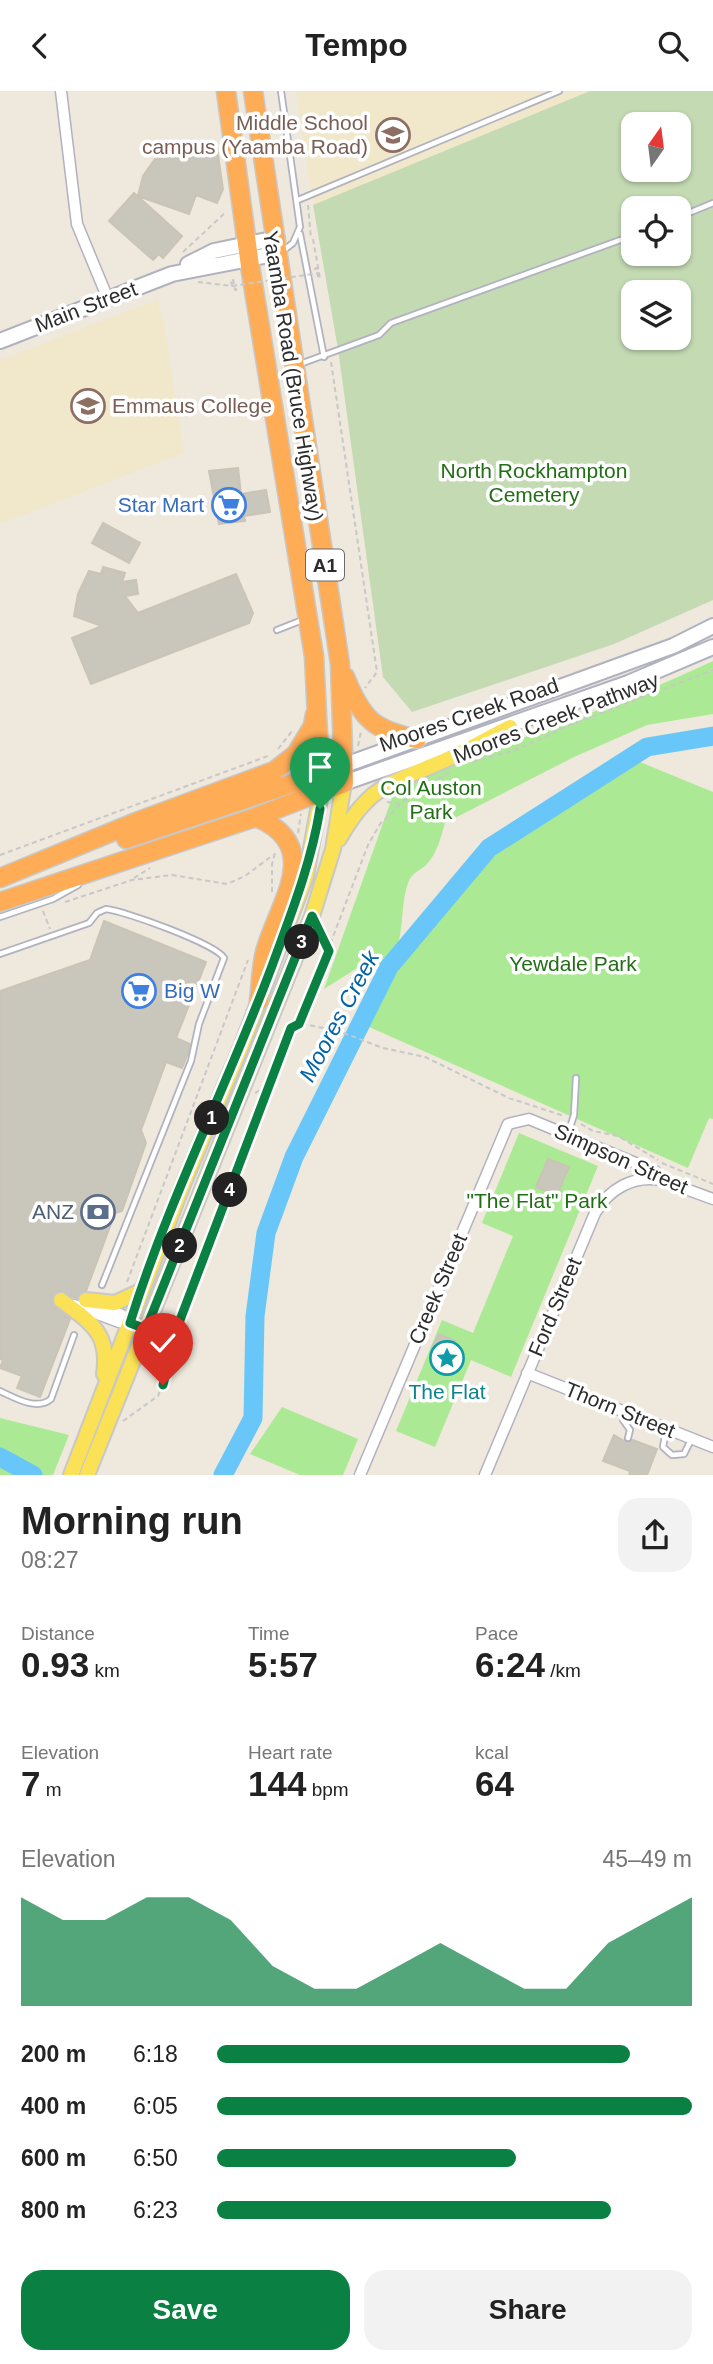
<!DOCTYPE html>
<html lang="en">
<head>
<meta charset="utf-8">
<style>
  body { margin:0; font-family:Arial,sans-serif; background:#f2f2f2; color:#222; height:100vh; display:flex; flex-direction:column; font-size:26px; white-space:nowrap }
  * { box-sizing:border-box; margin:0 }
  p { font-size:23px; color:#767676 }
  .icon { flex:none; width:38px; height:38px; fill:none; stroke:currentColor; stroke-width:2; stroke-linecap:round; stroke-linejoin:round }
  .map { position:relative; height:1384px; overflow:hidden }
  .side { display:flex; flex-direction:column; background:#fff; flex:1 }
  .side>* { flex:none }
  .needle { width:46px; rotate:14deg }
  .fabs { position:absolute; left:621px; top:21px; display:grid; gap:14px }
  .fabs a { display:grid; place-items:center; width:70px; height:70px; border-radius:14px; background:#fff; box-shadow:0 2px 5px #0004; font-size:35px }
  .pin { position:absolute; display:grid; place-items:center; width:60px; height:60px; color:#fff; margin:-72px -30px; border-radius:50% 50% 50% 0; rotate:-45deg; box-shadow:0 0 7px #0007 }
  .pin .icon { rotate:45deg }
  .km { position:absolute; width:35px; height:35px; margin:-18px; border-radius:50%; background:#222; color:#fff; font-size:19px; line-height:35px; text-align:center }
  .round { display:grid; place-items:center; flex:none; width:74px; height:74px; border-radius:21px; background:#f2f2f2 }
  .summary { display:flex; align-items:center; justify-content:space-between; height:119px; padding:0 21px }
  h1 { font-size:38px; font-weight:700; line-height:52px }
  .stats { display:grid; grid-template-columns:repeat(3,1fr); gap:10px; height:119px; padding:7px 21px }
  .stats div { display:grid; align-content:center }
  .stats b { font-size:35px; font-weight:700 }
  .stats small { font-size:19px; font-weight:400 }
  .stats p { font-size:19px }
  .chart { height:196px; padding:14px 21px }
  .chart p { display:flex; justify-content:space-between }
  .chart svg { width:100%; height:126px; margin-top:7px; fill:#0b8043; opacity:.7 }
  .primary-button { display:flex; gap:14px; margin-top:auto; padding:14px 21px }
  .primary-button a { flex:1; height:80px; border-radius:21px; background:#0b8043; color:#fff; font-size:28px; font-weight:700; line-height:80px; text-align:center }
  .primary-button a+a { background:#f2f2f2; color:#222 }
  ul { padding:0 21px; list-style:none; font-size:23px }
  li { display:grid; grid-template-columns:112px 84px 1fr; align-items:center; height:52px }
  li i { height:18px; border-radius:9px; background:#0b8043 }
  header { display:flex; justify-content:space-between; align-items:center; height:91px; padding:0 21px; background:#fff; font-size:32px; font-weight:700 }
  .map>svg:first-child { display:block }
  .education { fill:#f1e8cb }
  .green { fill:#ace995 }
  .cemetery { fill:#c3dab3; fill-rule:evenodd }
  .lines { fill:none; stroke-linecap:round; stroke-linejoin:round }
  .river { stroke:#68c7f8; stroke-width:19 }
  .building { fill:#c9c6bb; stroke:#cac4b6; stroke-width:2 }
  .lane-casing { stroke:#b1b2c0; stroke-width:8 }
  .street-casing { stroke:#b1b2c0; stroke-width:13 }
  .secondary-casing { stroke:#b1b2c0; stroke-width:18 }
  .primary-casing { stroke:#c8c8c8; stroke-width:18 }
  .highway-casing { stroke:#c8c8c8; stroke-width:21 }
  .path { stroke:#c8c8c8; stroke-width:2; stroke-dasharray:5 3.5; stroke-linecap:butt }
  .lane { stroke:#fff; stroke-width:4.5 }
  .street { stroke:#fff; stroke-width:10 }
  .secondary { stroke:#fff; stroke-width:14 }
  .primary { stroke:#fbe155; stroke-width:14 }
  .highway { stroke:#ffac57; stroke-width:18 }
  .path-bridge { stroke:#c8c8c8; stroke-width:2; stroke-dasharray:5 3.5; stroke-linecap:butt }
  .route-casing { stroke:#fff; stroke-width:14 }
  .route { stroke:#0b8043; stroke-width:9 }
  .labels { text-anchor:middle; stroke-width:7; stroke-linejoin:round; paint-order:stroke }
  .shield { fill:#fff; stroke:#6b6b6b; stroke-width:2 }
  .shield-label { font-size:19px; font-weight:bold; fill:#2c2c2c }
  .education-label { font-size:21px; fill:#785e54; stroke:#fff; text-anchor:end }
  .street-label { font-size:21px; fill:#2c2c2c; stroke:#fff }
  .park-label { font-size:21px; fill:#216f15; stroke:#fff }
  .shop-label { font-size:21px; fill:#366cbe; stroke:#fff; text-anchor:end }
  .service-label { font-size:21px; fill:#4e5e75; stroke:#fff; text-anchor:end }
  .culture-label { font-size:21px; fill:#0d838f; stroke:#fff }
  .water-label { font-size:23px; font-style:italic; fill:#0363a8; stroke:#fff }
</style>
</head>
<body>
<header><svg class="icon" aria-label="back" viewBox="0 0 24 24"><path d="M15 5l-7 7 7 7"/></svg>Tempo<svg class="icon" aria-label="search" viewBox="0 0 24 24"><circle cx="10" cy="10" r="6"/><path d="M15 15l6 6"/></svg></header>
<div class="map">
<svg width="713" height="1384" viewBox="0 0 713 1384">
  <rect width="100%" height="100%" fill="#eee8dd"/>
  <path class="education" d="M296,0h294l-277,114z
    M157,209l7,23 20,130 -184,71v-164z"/>
  <path class="green" d="M713,570v53l-66,11 -73,32 -129,66c-4,14 -8,30 -18,41 -7,7 -15,8 -19,19 -9,27 -2,56 -19,81l-3,3 -16,-7 -46,29 74,-208c107,-36 213,-72 315,-120z
    M630,667l83,34v327l-4,-1 -21,50 -328,-145 29,-56 100,-119z
    M519,1042l79,33 -87,211 -40,-17 -36,87 -39,-16 46,-111 31,13 40,-97 -31,-13z
    M282,1316l76,32 -15,36h-43l-50,-21z
    M0,1327l69,17 -16,40h-53z"/>
  <path class="cemetery" d="M590,0h123v509l-99,44 -202,68 -29,-35 -45,-328 -25,-144zM634,33h45v46h-45zM634,117h45v46h-45zM634,201h45v46h-45z"/>
  <g class="lines">
    <path class="river" d="M0,1366l33,18
      M223,1384l30,-57 2,-102 11,-83 28,-76 95,-190 100,-119 158,-101 66,-11"/>
  </g>
  <path class="building" d="M211,53l6,4 6,41 -6,14 -21,-8 -7,19 -51,-18 5,-20 12,-17h11l-2,-8z
    M134,102l48,43 -19,22 -4,-4 -6,6 -44,-39z
    M238,377l3,26 25,-4 4,22 -26,4 1,5 -26,3 -10,-53z
    M103,432l37,20 -11,20 -37,-20z
    M103,476l22,6 -3,9 14,-2 2,14 -13,2 13,17 98,-39 17,39 -4,10 -158,61 -19,-46 30,-12 -28,-10 4,-22 11,-23 12,3z
    M104,830l102,41 -30,76 14,6 -2,9 -6,15 -16,-6 -25,68 5,13 -24,68 -7,2 -29,78 -9,7 -19,-7 -6,7 3,9 15,12 -30,78 -23,-9 5,-12 -22,-8 3,-8 -3,-1v-368l90,-31z
    M548,1068l21,8 -12,28 -21,-8z
    M439,1243l16,7 -6,14 -17,-7z
    M614,1344l12,7 7,-2 24,9 -10,26h-18l1,-4 -27,-10z"/>
  <g class="lines">
    <g class="lane-casing">
      <path id="lane" d="M281,0l19,136 -7,16 -9,7
        M298,109l261,-109
        M679,126l34,-14
        M300,143l24,123
        M300,273l79,-29 12,-12 243,-88
        M277,539l28,-11
        M0,826l53,-18 25,-14
        M0,863l89,-31 8,-10 9,-4c19,2 110,35 118,49l-25,66 -8,37 -89,224
        M568,1043l6,-19 2,-37
        M0,1300c15,7 37,20 51,8l23,-64
        M626,1322l-3,7 7,10 -2,8
        M666,1339l-3,17 9,8 12,-1 7,-14"/>
    </g>
    <g class="street-casing">
      <path id="street" d="M61,0l16,133 31,75
        M96,1213l26,11 8,8
        M74,1214l45,17 11,1
        M527,1282l186,74
        M360,1384l148,-351 21,-5 126,52 6,9 52,19
        M485,1384l110,-262c14,-24 38,-38 66,-33"/>
    </g>
    <g class="secondary-casing">
      <path id="secondary" d="M188,173l26,-13 63,-13
        M0,250l172,-67 107,-21
        M345,674l328,-119 40,-20
        M344,692l284,-100 85,-36"/>
    </g>
    <g class="primary-casing">
      <path id="primary" d="M339,748c30,-52 46,-53 97,-75 25,-10 50,-25 74,-37
        M61,1209c30,23 49,33 43,74
        M86,1209l29,3 26,-12
        M71,1384l111,-288 60,-142 64,-169 15,-83
        M87,1384l225,-559 21,-67 11,-66"/>
    </g>
    <g class="highway-casing">
      <path id="highway" d="M226,0l24,175 64,390 7,137
        M345,586c17,42 28,53 72,62
        M256,726c70,30 22,86 9,135 -4,16 -4,33 -6,49
        M126,748l206,-69
        M0,787l136,-56 138,-51 22,-17 17,-28 2,-12
        M0,811l256,-85 88,-34 -4,-119 -87,-573"/>
    </g>
    <path class="path" d="M308,114l3,34
      M313,148l7,39
      M183,161l43,-40
      M314,178l3,-1 1,9
      M233,188l2,11 3,-1
      M198,191l34,4 -1,-7
      M331,271l46,310 -12,16
      M358,655l3,-15
      M278,658l14,-18
      M473,671l45,-13 52,-24 143,-55
      M387,711l14,2 15,-13 33,-18
      M298,742l3,-19
      M0,764l268,-99
      M134,787l16,-10
      M272,801v-28l3,-11
      M65,811l67,-22 40,-5 55,9 18,-8 28,-21
      M43,820l7,18
      M320,842l9,17
      M300,932l68,-178 12,-21 20,-19
      M255,1002l16,-9
      M581,1033l12,7 25,5 40,24
      M662,1072l51,21
      M127,1191l121,-322
      M162,1232l15,5 117,-303 11,-1 36,8 42,16 42,9 84,41 55,18
      M123,1330l35,-25 13,-35 6,-32"/>
    <use href="#lane" class="lane"/>
    <use href="#street" class="street"/>
    <use href="#secondary" class="secondary"/>
    <use href="#primary" class="primary"/>
    <use href="#highway" class="highway"/>
    <path class="path-bridge" d="M232,195l87,-13"/>
  </g>
  <g class="lines">
    <g class="route-casing">
      <path id="route" d="M163,1294l14,-57 114,-300 8,-4 30,-73 -17,-35 -166,413 -16,-6c38,-122 97,-237 142,-357 19,-52 39,-102 48,-157"/>
    </g>
    <use href="#route" class="route"/>
  </g>
  <defs>
    <g id="school-ring" transform="scale(1.75)"><circle r="9.5" fill="#fff" stroke="#8d6e63" stroke-width="1.5"/><path d="M0-5L7-2L0 1L-7-2ZM-4 1L0 2.5L4 1V4Q0 6-4 4Z" fill="#8d6e63"/></g>
    <g id="supermarket-ring" transform="scale(1.75)"><circle r="9.5" fill="#fff" stroke="#3f7fe0" stroke-width="1.5"/><path d="M-6-5.5h2.5l.6 2H6L4.5 2H-2.5L-4.4-4H-6ZM-1.5 3.2a1.3 1.3 0 1 0 .1 0ZM3 3.2a1.3 1.3 0 1 0 .1 0Z" fill="#3f7fe0"/></g>
    <g id="bank-ring" transform="scale(1.75)"><circle r="9.5" fill="#fff" stroke="#5c6f8a" stroke-width="1.5"/><path d="M-6-4H6V4H-6ZM0-2.3a2.3 2.3 0 1 0 0 4.6a2.3 2.3 0 1 0 0-4.6Z" fill="#5c6f8a"/></g>
    <g id="sight-ring" transform="scale(1.75)"><circle r="9.5" fill="#fff" stroke="#0f9aa8" stroke-width="1.5"/><path d="M0-6L1.8-2.2L6-1.7L2.9 1.2L3.7 5.4L0 3.3L-3.7 5.4L-2.9 1.2L-6-1.7L-1.8-2.2Z" fill="#0f9aa8"/></g>
  </defs>
  <g fill-rule="evenodd">
    <use href="#school-ring" x="393" y="44"/>
    <use href="#school-ring" x="88" y="315"/>
    <use href="#supermarket-ring" x="229" y="414"/>
    <use href="#supermarket-ring" x="139" y="900"/>
    <use href="#bank-ring" x="98" y="1121"/>
    <use href="#sight-ring" x="447" y="1267"/>
  </g>
  <g class="labels">
    <rect class="shield" x="306" y="458.5" width="38" height="31" rx="5"/>
    <g class="shield-label">
      <text x="325" y="481">A1</text>
    </g>
    <g class="education-label">
      <text x="368" y="39">Middle School<tspan x="368" dy="24">campus (Yaamba Road)</tspan></text>
      <text x="112" y="322" text-anchor="start">Emmaus College</text>
    </g>
    <g class="street-label">
      <text transform="translate(86 216) rotate(-21)" y="7">Main Street</text>
      <text transform="translate(293 285) rotate(81)" y="7">Yaamba Road (Bruce Highway)</text>
      <text transform="translate(469 624) rotate(-19)" y="7">Moores Creek Road</text>
      <text transform="translate(556 627) rotate(-21)" y="7">Moores Creek Pathway</text>
      <text transform="translate(621 1068) rotate(24)" y="7">Simpson Street</text>
      <text transform="translate(438 1198) rotate(-67)" y="7">Creek Street</text>
      <text transform="translate(555 1216) rotate(-67)" y="7">Ford Street</text>
      <text transform="translate(620 1319) rotate(22)" y="7">Thorn Street</text>
    </g>
    <g class="park-label">
      <text x="534" y="387">North Rockhampton<tspan x="534" dy="24">Cemetery</tspan></text>
      <text x="431" y="704">Col Auston<tspan x="431" dy="24">Park</tspan></text>
      <text x="573" y="880">Yewdale Park</text>
      <text x="537" y="1117">"The Flat" Park</text>
    </g>
    <g class="shop-label">
      <text x="204" y="421">Star Mart</text>
      <text x="164" y="907" text-anchor="start">Big W</text>
    </g>
    <g class="service-label">
      <text x="74" y="1128">ANZ</text>
    </g>
    <g class="culture-label">
      <text x="447" y="1308">The Flat</text>
    </g>
    <g class="water-label">
      <text transform="translate(339 925) rotate(-62)" y="8">Moores Creek</text>
    </g>
  </g>
</svg>
<div class="fabs">
<a><svg class="needle" viewBox="-14 -14 28 28"><path d="M0-13l5 13h-10z" fill="#e53935"/><path d="M0 13l5-13h-10z" fill="#767676"/></svg></a>
<a><svg class="icon" aria-label="locate" viewBox="0 0 24 24"><circle cx="12" cy="12" r="6"/><path d="M12 2v4M12 18v4M2 12h4M18 12h4"/></svg></a>
<a><svg class="icon" aria-label="layers" viewBox="0 0 24 24"><path d="M12 4l9 5-9 5-9-5zM3 14l9 5 9-5"/></svg></a>
</div>
<div class="pin" style="left:320px;top:718px;background:#1e9e55"><svg class="icon" aria-label="arrive" viewBox="0 0 24 24"><path d="M6 21V4h12l-3 4 3 4H6"/></svg></div>
<div class="pin" style="left:163px;top:1294px;background:#d93025"><svg class="icon" aria-label="check" viewBox="0 0 24 24"><path d="M5 12l5 5 9-10"/></svg></div>
<b class="km" style="left:212px;top:1027px">1</b>
<b class="km" style="left:180px;top:1155px">2</b>
<b class="km" style="left:302px;top:851px">3</b>
<b class="km" style="left:230px;top:1099px">4</b>
</div>
<section class="side">
<div class="summary"><div><h1>Morning run</h1><p>08:27</p></div><a class="round"><svg class="icon" aria-label="share" viewBox="0 0 24 24"><path d="M12 15V3M7 8l5-5 5 5M5 13v7h14v-7"/></svg></a></div>
<div class="stats">
<div><p>Distance</p><b>0.93<small> km</small></b></div>
<div><p>Time</p><b>5:57</b></div>
<div><p>Pace</p><b>6:24<small> /km</small></b></div>
</div>
<div class="stats">
<div><p>Elevation</p><b>7<small> m</small></b></div>
<div><p>Heart rate</p><b>144<small> bpm</small></b></div>
<div><p>kcal</p><b>64</b></div>
</div>
<div class="chart"><p><span>Elevation</span>45–49 m</p>
<svg viewBox="0 0 160 44" preserveAspectRatio="none"><path d="M0 44V6L10 14L20 14L30 6L40 6L50 14L60 30L70 38L80 38L90 30L100 22L110 30L120 38L130 38L140 22L150 14L160 6V44z"/></svg>
</div>
<ul>
<li><b>200 m</b>6:18<i style="width:87%"></i></li>
<li><b>400 m</b>6:05<i style="width:100%"></i></li>
<li><b>600 m</b>6:50<i style="width:63%"></i></li>
<li><b>800 m</b>6:23<i style="width:83%"></i></li>
</ul>
<div class="primary-button"><a>Save</a><a>Share</a></div>
</section>
</body>
</html>
